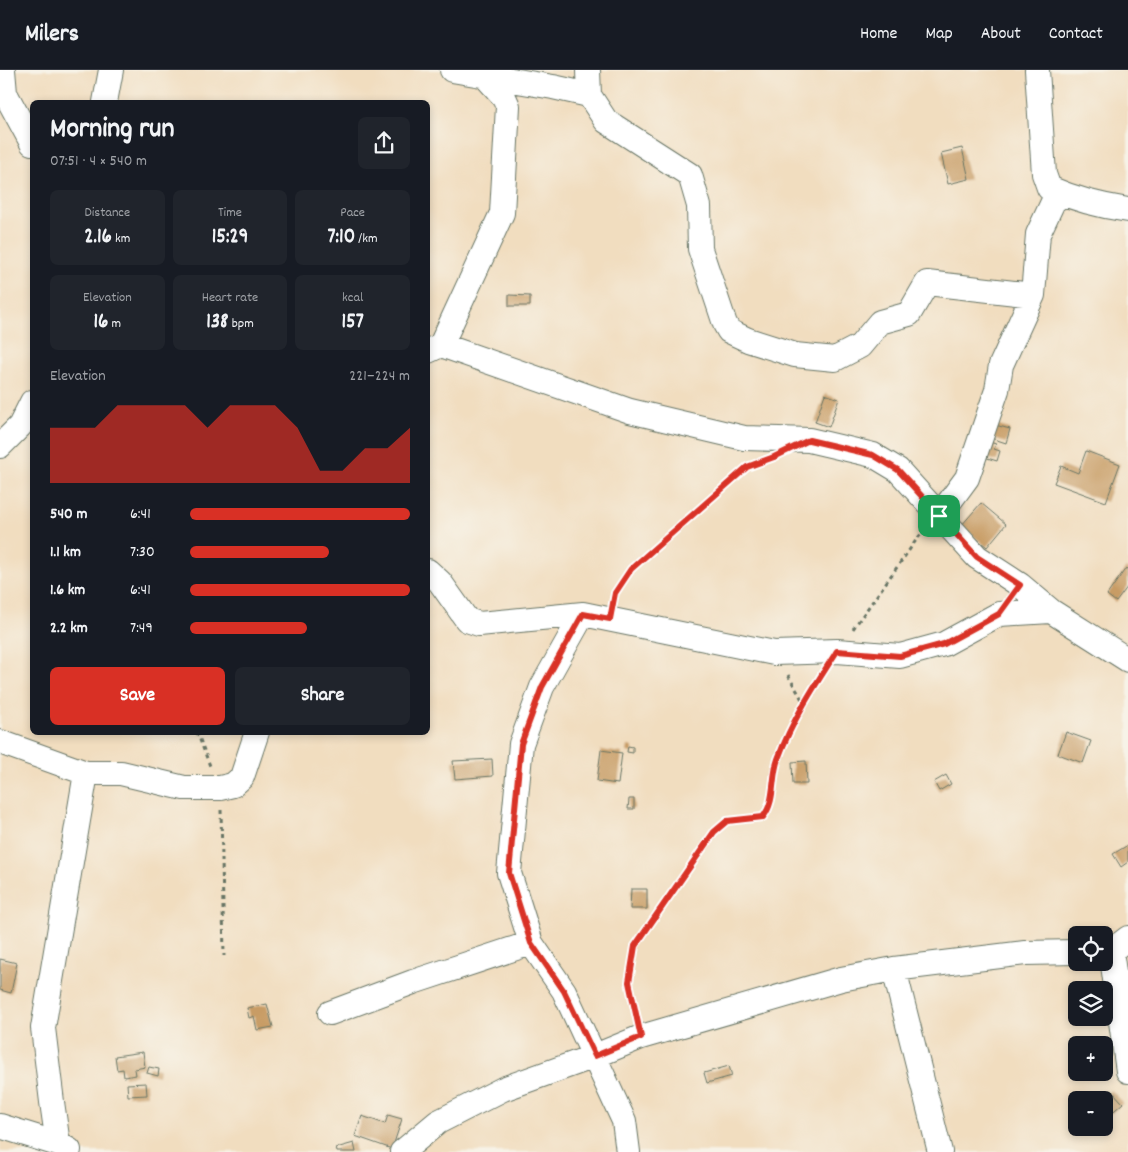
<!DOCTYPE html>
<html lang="en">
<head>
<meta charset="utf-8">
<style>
  body { margin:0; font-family:Dekko,sans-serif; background:#20242c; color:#f1f3f6; height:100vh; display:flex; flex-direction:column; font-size:19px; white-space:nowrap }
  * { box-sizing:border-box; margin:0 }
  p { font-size:16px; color:#9ea1a6 }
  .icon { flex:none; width:28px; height:28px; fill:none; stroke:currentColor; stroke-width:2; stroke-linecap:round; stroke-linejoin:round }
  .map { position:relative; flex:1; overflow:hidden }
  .drawer { position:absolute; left:30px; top:30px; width:400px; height:635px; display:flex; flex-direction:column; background:#171b24; border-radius:8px; box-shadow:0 2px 8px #0003 }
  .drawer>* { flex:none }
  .controls { position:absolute; left:1068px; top:856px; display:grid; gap:10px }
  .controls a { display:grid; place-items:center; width:45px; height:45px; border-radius:8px; background:#171b24; box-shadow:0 2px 8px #0003; font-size:25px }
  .pin { position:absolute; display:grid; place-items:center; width:42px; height:42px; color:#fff; margin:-21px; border-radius:10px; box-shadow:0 2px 8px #0006 }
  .round { display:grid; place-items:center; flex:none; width:52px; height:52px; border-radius:8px; background:#20242c }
  .summary { display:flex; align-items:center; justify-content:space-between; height:85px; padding:0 20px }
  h1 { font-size:28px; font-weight:800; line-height:38px }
  .metrics { display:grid; grid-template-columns:repeat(3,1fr); gap:8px; height:85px; padding:5px 20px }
  .metrics div { display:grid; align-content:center; border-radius:8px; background:#20242c; text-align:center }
  .metrics b { font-size:21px; font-weight:800 }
  .metrics small { font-size:14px; font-weight:400 }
  .metrics p { font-size:14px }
  .chart { height:140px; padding:10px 20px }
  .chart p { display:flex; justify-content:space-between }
  .chart svg { width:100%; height:90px; margin-top:5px; fill:#d93025; opacity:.7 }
  .button { display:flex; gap:10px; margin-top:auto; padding:10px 20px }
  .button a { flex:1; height:58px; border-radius:8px; background:#d93025; color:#fff; font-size:20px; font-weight:800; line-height:58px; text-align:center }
  .button a+a { background:#20242c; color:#f1f3f6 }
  ul { padding:0 20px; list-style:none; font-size:16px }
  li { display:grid; grid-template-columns:80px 60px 1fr; align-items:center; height:38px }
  li i { height:12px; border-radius:6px; background:#d93025 }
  header { display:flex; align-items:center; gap:30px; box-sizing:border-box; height:70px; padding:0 25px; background:#171b24; border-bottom:1px solid #363941 }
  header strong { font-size:24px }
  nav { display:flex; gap:28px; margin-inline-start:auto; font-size:18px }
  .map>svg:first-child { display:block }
  .building { fill:#c89c65 }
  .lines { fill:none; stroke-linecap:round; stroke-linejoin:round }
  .street-casing { stroke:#687565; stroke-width:26 }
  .path { stroke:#687565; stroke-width:3; stroke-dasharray:4 4; stroke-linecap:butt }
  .street { stroke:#fff; stroke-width:24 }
  .route-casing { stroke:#fff; stroke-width:10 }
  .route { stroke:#d93025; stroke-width:6 }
</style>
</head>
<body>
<header>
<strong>Milers</strong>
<nav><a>Home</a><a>Map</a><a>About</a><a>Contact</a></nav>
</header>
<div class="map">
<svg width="1128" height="1082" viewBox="0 0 1128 1082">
  <rect width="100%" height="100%" fill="#f7f3e8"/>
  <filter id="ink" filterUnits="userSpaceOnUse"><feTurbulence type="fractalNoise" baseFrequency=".02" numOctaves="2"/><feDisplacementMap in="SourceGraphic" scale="10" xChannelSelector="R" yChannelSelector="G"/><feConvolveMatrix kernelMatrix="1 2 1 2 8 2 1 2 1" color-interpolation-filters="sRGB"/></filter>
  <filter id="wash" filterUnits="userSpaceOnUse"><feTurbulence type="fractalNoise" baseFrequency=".0096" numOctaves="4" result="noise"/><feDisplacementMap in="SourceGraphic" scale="20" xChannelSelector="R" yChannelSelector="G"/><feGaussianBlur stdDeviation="1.12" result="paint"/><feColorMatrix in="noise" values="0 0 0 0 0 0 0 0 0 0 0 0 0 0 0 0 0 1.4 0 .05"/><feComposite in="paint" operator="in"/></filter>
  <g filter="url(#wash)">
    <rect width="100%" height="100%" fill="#f1ddbf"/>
    <g id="blocks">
      <path class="building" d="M962,78l7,31 -21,5 -7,-31z
        M509,225l21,1v10h-21z
        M825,324l14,5 -10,28 -14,-5z
        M995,355l15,4 -4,14 -15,-5z
        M989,372l7,2 -2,5 6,2 -3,10 -13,-4z
        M1086,381l34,13 -14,38 -52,-19 7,-17 17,7z
        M981,433l25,21 -19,23 -26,-21z
        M1126,498l2,2v16l-12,16 -9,-7z
        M1066,662l25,9 -8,22 -25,-9z
        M628,676l5,1v6l-6,-1z
        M601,680l21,3 -4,31 -21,-3z
        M492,689l1,17 -38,3 -2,-18z
        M806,691l1,23h-14l-1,-22z
        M946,705l5,9 -12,7 -5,-9z
        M629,729h5v10h-6z
        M1128,775v17l-7,5 -8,-13z
        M631,819h16v20h-17z
        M0,889l17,4 -6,30 -11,-3z
        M267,934l6,23 -16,3 -3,-14 -5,2 -2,-10z
        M143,982l2,15 -10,2 1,6 -12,2 -1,-8 -6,1 -2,-14z
        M729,996l3,10 -25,7 -3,-10z
        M149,997l10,2 -1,7 -11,-3z
        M146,1013l1,12 -19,1 -1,-12z
        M1111,1020l12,13 -16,14 -3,-4v-13h-4z
        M388,1045l14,4 -10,30 -37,-13 7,-20 23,8z
        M354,1073l2,9h-19l-1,-4z"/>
    </g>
  </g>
  <g filter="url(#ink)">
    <use href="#blocks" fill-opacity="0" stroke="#687565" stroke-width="1"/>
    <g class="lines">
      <g class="street-casing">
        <path id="street" d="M3,0l2,23 27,50
          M452,0l101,17 36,8
          M588,0l1,25 17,26 84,54 9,31 1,43 25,75 4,7 19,9 47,15 40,4 25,-13 20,-24 29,-8 18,-31 106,12
          M1037,0l7,104 5,14c25,11 52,18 79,22
          M105,32l6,-32
          M441,275l189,66 114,27 65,2 64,15 25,15 79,87 43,28 31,26
          M428,281l13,-6 61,-132 6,-107 -4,-9 -19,-21
          M0,376l20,-20 12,-24
          M939,446l28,-38 30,-88 4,-25 32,-70 5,-61 15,-32 9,-8
          M428,501l12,11 27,38 12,4 104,-10 191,39 63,-2 63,5 44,-12 55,-30 52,-3 77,49
          M583,544l-41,73 -21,57 -12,129 22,70 33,48 60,130 4,31
          M0,672l86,31h35l63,15h36l13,-3 9,-8 15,-45
          M1104,881h7l17,-13
          M1111,881l17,120
          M894,899l46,183
          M330,943l83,-31 118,-39
          M0,1056l58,18 11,6
          M58,1074l-6,-42 -9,-74 43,-255
          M402,1082l36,-30 65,-33 92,-33 46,-19 200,-58 53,-10 131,-16 51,-1"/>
      </g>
      <path class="path" d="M614,528l1,-5 16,-24 116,-102 12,-5
        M853,559l64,-90 7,-8
        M788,605l16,28
        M197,662l13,34
        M221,740l3,146
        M636,947l-7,-35 6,-36 79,-114 13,-11 36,-4 6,-7 9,-50 26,-57 19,-29"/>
      <use href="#street" class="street"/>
    </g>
  </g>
  <g class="lines" filter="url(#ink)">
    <g class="route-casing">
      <path id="route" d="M809,370l64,15 25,15 79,87 43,28 -21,29 -55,30 -44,12 -63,-5c-22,34 -45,69 -59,108 -7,19 -2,42 -15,58l-36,4 -13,11 -79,114 -6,36 12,55 -46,19 -31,-65 -33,-48 -22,-70 12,-129 21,-57 41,-73 27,5 5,-26 16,-24 116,-102 27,-10z"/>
    </g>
    <use href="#route" class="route"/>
  </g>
</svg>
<div class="controls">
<a><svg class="icon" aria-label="locate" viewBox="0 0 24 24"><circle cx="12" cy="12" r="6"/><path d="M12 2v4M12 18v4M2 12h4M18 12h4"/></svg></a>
<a><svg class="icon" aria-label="layers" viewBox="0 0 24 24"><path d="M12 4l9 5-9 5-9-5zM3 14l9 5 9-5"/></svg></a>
<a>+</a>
<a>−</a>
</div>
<div class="pin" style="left:939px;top:446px;background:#1e9e55"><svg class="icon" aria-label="arrive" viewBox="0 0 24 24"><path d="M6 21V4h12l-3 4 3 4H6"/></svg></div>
<section class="drawer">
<div class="summary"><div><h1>Morning run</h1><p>07:51 · 4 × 540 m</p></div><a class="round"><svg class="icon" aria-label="share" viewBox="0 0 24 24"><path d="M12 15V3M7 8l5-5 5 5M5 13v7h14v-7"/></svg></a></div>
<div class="metrics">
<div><p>Distance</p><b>2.16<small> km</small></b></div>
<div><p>Time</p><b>15:29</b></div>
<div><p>Pace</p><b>7:10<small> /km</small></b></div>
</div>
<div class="metrics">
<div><p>Elevation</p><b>16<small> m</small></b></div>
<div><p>Heart rate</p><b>138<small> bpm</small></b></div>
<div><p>kcal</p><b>157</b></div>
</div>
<div class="chart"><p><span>Elevation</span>221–224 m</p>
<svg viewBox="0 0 160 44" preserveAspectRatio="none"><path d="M0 44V17L10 17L20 17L30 6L40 6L50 6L60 6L70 17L80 6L90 6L100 6L110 17L120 38L130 38L140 27L150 27L160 17V44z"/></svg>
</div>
<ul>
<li><b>540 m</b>6:41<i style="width:100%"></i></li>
<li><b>1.1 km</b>7:30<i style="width:63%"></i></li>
<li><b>1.6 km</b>6:41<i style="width:100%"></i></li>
<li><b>2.2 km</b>7:49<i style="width:53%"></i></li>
</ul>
<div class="button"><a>Save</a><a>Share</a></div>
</section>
</div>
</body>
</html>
